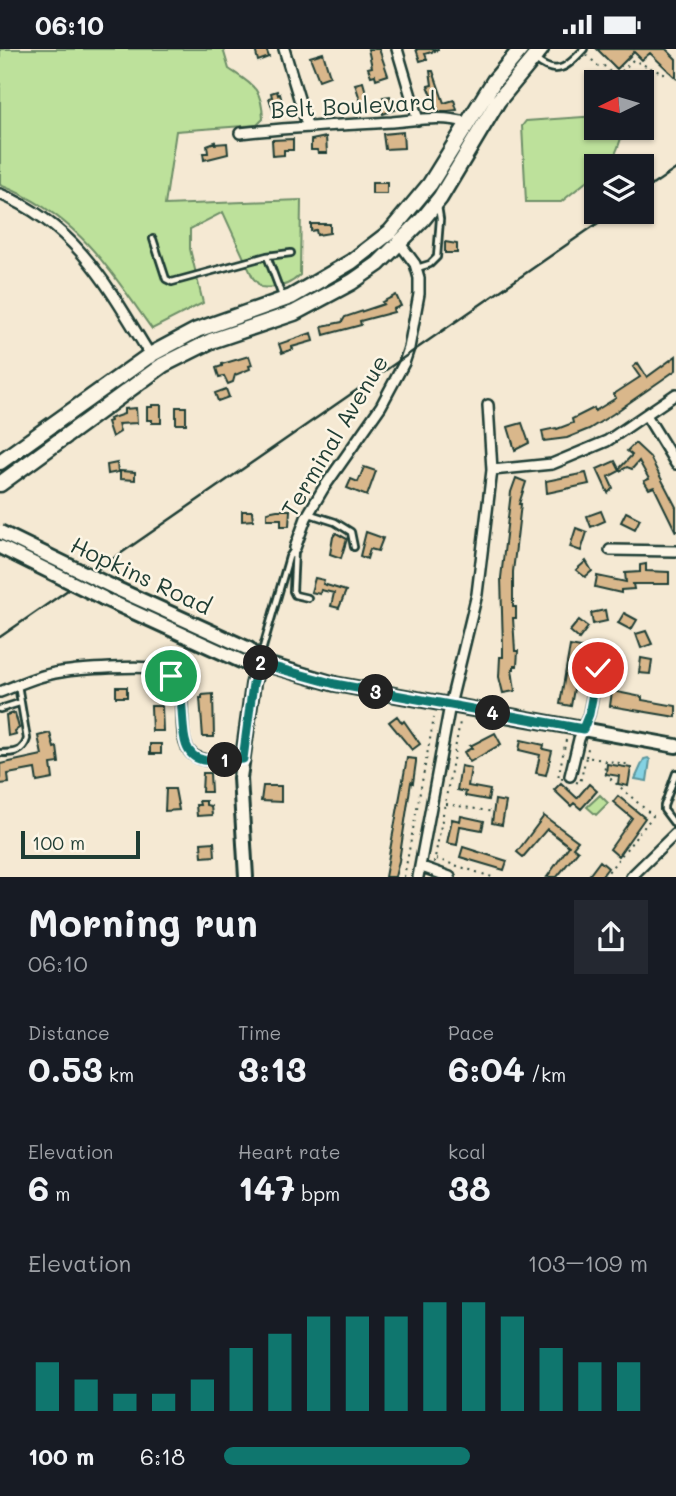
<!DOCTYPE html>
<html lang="en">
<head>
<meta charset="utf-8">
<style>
  body { margin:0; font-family:Mali,sans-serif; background:#242831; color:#f1f3f6; height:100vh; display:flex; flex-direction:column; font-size:26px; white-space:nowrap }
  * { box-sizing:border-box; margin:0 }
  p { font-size:23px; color:#9ea1a6 }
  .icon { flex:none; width:38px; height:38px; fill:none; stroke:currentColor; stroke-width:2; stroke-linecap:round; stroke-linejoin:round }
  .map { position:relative; height:828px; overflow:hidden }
  .sheet { display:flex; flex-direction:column; background:#171b24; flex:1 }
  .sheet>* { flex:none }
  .needle { width:46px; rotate:265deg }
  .tools { position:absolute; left:584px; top:21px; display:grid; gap:14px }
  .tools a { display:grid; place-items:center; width:70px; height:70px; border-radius:0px; background:#171b24; box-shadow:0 2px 5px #0004; font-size:35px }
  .scale { position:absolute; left:21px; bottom:18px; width:119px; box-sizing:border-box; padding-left:7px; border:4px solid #1f3d34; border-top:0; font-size:19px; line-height:24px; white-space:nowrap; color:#1f3d34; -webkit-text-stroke:5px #fcf5e5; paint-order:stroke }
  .pin { position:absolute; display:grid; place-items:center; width:60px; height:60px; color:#fff; margin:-30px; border:4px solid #fff; border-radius:50%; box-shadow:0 2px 7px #0007 }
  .km { position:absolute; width:35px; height:35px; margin:-18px; border-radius:50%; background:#222; color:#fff; font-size:19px; line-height:35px; text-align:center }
  .round { display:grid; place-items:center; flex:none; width:74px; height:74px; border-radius:0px; background:#242831 }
  .summary { display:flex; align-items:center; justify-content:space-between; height:119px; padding:0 28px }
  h1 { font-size:38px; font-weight:700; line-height:52px }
  .figures { display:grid; grid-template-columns:repeat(3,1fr); gap:10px; height:119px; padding:7px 28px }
  .figures div { display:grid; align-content:center }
  .figures b { font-size:35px; font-weight:700 }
  .figures small { font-size:19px; font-weight:400 }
  .figures p { font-size:19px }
  .chart { height:196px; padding:14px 28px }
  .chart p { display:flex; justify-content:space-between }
  .chart svg { width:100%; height:126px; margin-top:7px; stroke:#0f766e; stroke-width:6 }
  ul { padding:0 28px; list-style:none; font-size:23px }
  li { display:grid; grid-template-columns:112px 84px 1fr; align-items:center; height:52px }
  li i { height:18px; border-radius:9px; background:#0f766e }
  .status { display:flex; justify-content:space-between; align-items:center; height:49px; padding:0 35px; background:#171b24; direction:ltr }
  .status svg { height:19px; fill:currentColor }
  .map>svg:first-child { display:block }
  .green { fill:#bde19b; stroke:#6e8f68; stroke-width:2 }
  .water { fill:#84d2e3; stroke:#5c969d; stroke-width:2 }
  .building { fill:#d9b78b; stroke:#1f3d34; stroke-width:2 }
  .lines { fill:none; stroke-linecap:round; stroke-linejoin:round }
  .lane-casing { stroke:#1f3d34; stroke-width:10 }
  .street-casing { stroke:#1f3d34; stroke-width:14 }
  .secondary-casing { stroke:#1f3d34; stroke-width:18 }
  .primary-casing { stroke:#1f3d34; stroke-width:19 }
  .path { stroke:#1f3d34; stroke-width:2; stroke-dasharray:2 5; stroke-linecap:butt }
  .lane { stroke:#fcf5e5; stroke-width:4.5 }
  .street { stroke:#fcf5e5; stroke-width:9 }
  .secondary { stroke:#fcf5e5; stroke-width:12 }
  .primary { stroke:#fcf5e5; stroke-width:14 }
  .rail { stroke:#1f3d34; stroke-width:2.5 }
  .secondary-bridge-casing { stroke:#1f3d34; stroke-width:18; stroke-linecap:butt }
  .secondary-bridge { stroke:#fcf5e5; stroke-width:12 }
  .route-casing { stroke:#fff; stroke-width:14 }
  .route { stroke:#0f766e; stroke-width:9 }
  .labels { text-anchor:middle; stroke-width:5; stroke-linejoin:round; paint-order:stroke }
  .street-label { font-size:23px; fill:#1f3d34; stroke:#fcf5e5 }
</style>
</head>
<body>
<div class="status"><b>06:10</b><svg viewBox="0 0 49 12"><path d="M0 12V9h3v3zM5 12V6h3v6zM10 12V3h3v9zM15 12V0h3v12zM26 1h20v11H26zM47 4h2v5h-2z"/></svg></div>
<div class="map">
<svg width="676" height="828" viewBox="0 0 676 828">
  <rect width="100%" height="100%" fill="#f5e9d3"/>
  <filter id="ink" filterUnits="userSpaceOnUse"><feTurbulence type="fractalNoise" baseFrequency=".0143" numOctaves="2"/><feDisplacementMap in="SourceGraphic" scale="14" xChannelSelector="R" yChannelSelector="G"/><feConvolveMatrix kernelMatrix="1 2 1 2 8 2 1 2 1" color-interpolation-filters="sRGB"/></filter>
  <g filter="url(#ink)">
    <path class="green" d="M0,0h223l6,20c24,16 33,19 34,50l-6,6 -81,6 -11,74 136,-5 -1,75c-11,11 -24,14 -39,12l-8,-9 -30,-66 -33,17v20l13,54 -51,26c-45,-63 -76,-115 -152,-144z
      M597,67v12h27c-5,15 -8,38 -27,38v7l-36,29h-35l-4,-76 4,-5z
      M600,746l8,8 -12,12 -9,-8z"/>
    <path class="water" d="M648,709l2,2 -3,21 -12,-2 9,-20z"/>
    <path class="building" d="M255,0h11l3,8 -11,4z
      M368,0h11l9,26 -12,4 -1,-4 -4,1 -3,-8 4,-1z
      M416,0h22v1l-13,4 2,5 -7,2z
      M597,0h69l10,10v19l-26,-25 -8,7 -8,-8 -17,17z
      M323,4l7,23 -11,4 -9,-23z
      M430,22h3l11,32 10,-3 3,10 -18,2 -11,-26 4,-1z
      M363,33l7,25 -7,2 -8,-25z
      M277,42l1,4 2,-1 5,19 -10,3 -6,-18 3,-1 -1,-4z
      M390,47l1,5h7l2,7 -17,6 -3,-10 5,-2 -2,-5z
      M403,83l1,16 -19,1 -2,-15z
      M326,88l1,16h-9l-1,-3h-6v-10z
      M293,90v11h-9v5l-11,1 -1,-16z
      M215,93v2l12,-1 1,11 -24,6 -1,-7h5l-1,-8z
      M372,134h15v11h-15z
      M311,175h19v9l-13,2 -1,-5 -5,1z
      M445,193l12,2v9h-12z
      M396,246l5,11 -8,3 1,3 -34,9 1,4 -37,10 -2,-9 20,-4 3,-5 39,-13 -2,-2z
      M311,284l2,8 -21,6 1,2 -11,4 -3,-9z
      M249,307l3,9 -3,1 1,3 -15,6 -2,7 -5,2 -4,-8 -5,1 -3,-9 6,-2v-2z
      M676,307v14l-63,44 -24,15 -22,9 -23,3 -2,-10 14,-3 1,1 16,-6 -1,-4 22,-11 1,3 21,-13 -2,-4 26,-17 -7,-10 5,-4 9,14z
      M226,340l3,8 -11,4 -3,-8z
      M152,356h9v18h-9v-3h-5v-13h5z
      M176,358h10v17h-10z
      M136,359l1,15 -19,1 2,8 -8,5 -5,-15 3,-1 -1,-2 15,-5v-5z
      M522,374l7,20 -14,7 -7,-23z
      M635,394l15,14 26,50v25l-22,-45 -5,2 -5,-8 5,-2 -10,-18 -7,8 -5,-2 -19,10 5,11 -5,5 -11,-24 18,-8 4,8 13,-14 -5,-4z
      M117,414l1,9 -10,2 -1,-9z
      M364,418l12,4 -9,25 -20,-8 4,-9 7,3z
      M120,422l15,1v8l-15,-1z
      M586,424l3,11 -42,9 -1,-12z
      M516,429l10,4 -7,22h2l-8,68v35h3v11h-3l2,33h3l-1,15h-3v3h-2l3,22 -12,2 -4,-16 1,-20h3v-11l-2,-68 10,-86z
      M277,461h13l-1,16h-8v-7h-14v-7z
      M242,462h10l1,9 -11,1z
      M601,462l4,10 -14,6 -4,-11z
      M626,463l14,7 -5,10 -14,-7z
      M576,479l11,4 -6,19 -11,-4z
      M366,483l17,6 -5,13 -8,-2 -3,10 -7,-3z
      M336,484l11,6 -6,19 -11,-4 3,-17z
      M586,512l6,10 -7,6 -9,-7z
      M646,515v7l23,1v12h-36l1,5 -13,1v3l-26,-6 2,-11 29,6 -1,-9 15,-1v-7z
      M315,529l9,2 -1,4 23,7 -7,17 -8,-2 3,-13 -13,-3 -1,4 -9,-2z
      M605,561l2,11 -14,3 -2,-11z
      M624,564l13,7 -6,10 -13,-7z
      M579,571l9,7 -9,12 -9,-8z
      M646,582l6,13 -11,4 -5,-14z
      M570,597l11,2 -10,58 -11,-2z
      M641,609l11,2 -2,14 -11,-1z
      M116,638h11v10h-11z
      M612,642l30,6v3l34,6v11l-66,-11z
      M213,645l1,43h-11l-3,-39h2v-3z
      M151,657h11l1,25h-11z
      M15,664l4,15 -4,3 1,3 -8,2 -2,-21z
      M397,667l5,7 2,-2 16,23 -8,6 -23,-28z
      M50,684l4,15 3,-1 2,16 -8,1 2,15 -16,3 -2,-13 -27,5 1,9 -9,1v-20l42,-9 -4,-19z
      M495,684l6,11 -31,18 -6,-10 8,-4 -2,-2z
      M521,691l23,5 -1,4 9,2 -6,24 -10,-2 4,-18 -21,-5z
      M150,695h11v10h-11z
      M407,709l9,1v3l-3,21 -2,-1 -12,79 -4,16h-10z
      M607,715l24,4 -3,18 -10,-2 1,-8 -13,-2z
      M461,717l10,2 -3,18 22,4 -2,10 -23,-4 1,-4 -9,-2z
      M203,724h7l1,19h-9z
      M561,734l16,15 12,-14 8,7 -16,18 -7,-6 -3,3 -17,-16z
      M263,737h18v16l-20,-1z
      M166,740h9l4,21 -14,1z
      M618,747l27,22 -27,38 -8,-7 22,-31 -19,-16z
      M495,751l11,2 -4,23 -10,-2z
      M199,752h7v4l5,1 1,9 -15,1 -1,-11h4z
      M461,767l23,5 -2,9 -22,-4 -3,19 -10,-2 5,-24 8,2z
      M544,767l34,25 -5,6 5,4 -21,26h-10l22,-31 -22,-17 -24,28 -6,-5z
      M214,793l1,14 -13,1 -1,-14z
      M463,798l44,14 -3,9 -44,-13z
      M600,812l8,7 -7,9h-13z"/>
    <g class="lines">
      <g class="lane-casing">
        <path id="lane" d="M536,11c21,18 32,6 48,-11
          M153,190l13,40 6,3 95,-26 15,40
          M267,207l24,-3
          M417,219l13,-4 7,-7 3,-38 -2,-13
          M310,465l25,8 16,10 3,15
          M295,499l-2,43 2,4 13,3
          M260,609l29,-101 6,-9
          M0,660l19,-6
          M0,704c13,0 23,0 27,-14l-9,-54
          M676,724l-12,33v4l12,16"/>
      </g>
      <g class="street-casing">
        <path id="street" d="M284,0l23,76
          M397,0l21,71
          M240,84c51,-6 101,-8 152,-11 24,-2 53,-7 75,1
          M0,145c78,32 110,96 152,164
          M646,366l30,49
          M492,421l60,-6 55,-23 69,-47
          M295,499l11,-30 17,-29 58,-83 23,-43 5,-15 10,-54v-16l-4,-14 -17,-23
          M610,501l66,1
          M0,643c20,-8 40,-17 61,-20 18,-3 83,-7 97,-3 11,3 19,11 22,22 5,17 -2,50 11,62 12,12 36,7 52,6
          M570,727l9,-37 10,-25 9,-46 9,-14
          M422,818l28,10
          M418,828l32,-172 27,-111 15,-124 -4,-65
          M631,828l45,-44"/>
      </g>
      <g class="secondary-casing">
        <path id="secondary" d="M115,539l134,61 10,13
          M103,549l140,64h16l76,22 341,62
          M246,828l-6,-99 13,-94 6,-22"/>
      </g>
      <g class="primary-casing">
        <path id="primary" d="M0,413l150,-107 47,-25 94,-33 60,-35 39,-30 40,-48 64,-103 27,-32
          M0,435l163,-119 48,-24 83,-28 58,-31 26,-18 45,-45 17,-21 58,-97 43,-52"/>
      </g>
      <path class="path" d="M587,6l11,11h6l6,6h11l12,-12 33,15 3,-4
        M586,708l3,-13
        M563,730l-5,-1 8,-38
        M576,733l4,1 6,-26 45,8
        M446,755l48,8
        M436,810l56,18
        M434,814l26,-141
        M404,828l30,-159
        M604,828l49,-61 -49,-43 2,-12"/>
      <use href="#lane" class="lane"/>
      <use href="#street" class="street"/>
      <use href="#secondary" class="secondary"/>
      <use href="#primary" class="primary"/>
      <path class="rail" d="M642,143l34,-23
        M0,588l614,-425"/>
      <g class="secondary-bridge-casing">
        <path id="secondary-bridge" d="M0,483l115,56
          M0,498l103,51"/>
      </g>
      <use href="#secondary-bridge" class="secondary-bridge"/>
    </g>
  </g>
  <g class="lines" filter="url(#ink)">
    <g class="route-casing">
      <path id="route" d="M171,627c22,21 -1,78 32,84 13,2 27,0 40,-1l10,-75 6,-21 76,21 248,45 6,-15 9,-46"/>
    </g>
    <use href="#route" class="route"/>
  </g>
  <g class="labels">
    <g class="street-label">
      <text transform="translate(353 57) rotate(-3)" y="8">Belt Boulevard</text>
      <text transform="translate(335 387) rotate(-59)" y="8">Terminal Avenue</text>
      <text transform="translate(141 527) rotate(25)" y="8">Hopkins Road</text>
    </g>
  </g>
</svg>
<div class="tools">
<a><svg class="needle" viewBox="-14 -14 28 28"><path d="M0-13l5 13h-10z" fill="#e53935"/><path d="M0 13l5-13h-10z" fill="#9ea1a6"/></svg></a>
<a><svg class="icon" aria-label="layers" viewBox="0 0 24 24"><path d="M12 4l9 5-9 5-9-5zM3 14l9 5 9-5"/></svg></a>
</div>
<div class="scale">100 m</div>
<div class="pin" style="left:171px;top:627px;background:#1e9e55"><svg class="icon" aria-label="arrive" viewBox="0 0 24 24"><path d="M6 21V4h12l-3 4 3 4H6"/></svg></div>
<div class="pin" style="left:598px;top:619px;background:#d93025"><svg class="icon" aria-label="check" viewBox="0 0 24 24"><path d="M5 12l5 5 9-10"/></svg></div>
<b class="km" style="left:225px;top:711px">1</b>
<b class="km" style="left:261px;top:614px">2</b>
<b class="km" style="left:376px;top:643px">3</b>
<b class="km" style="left:493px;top:664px">4</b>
</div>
<section class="sheet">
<div class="summary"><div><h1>Morning run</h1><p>06:10</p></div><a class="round"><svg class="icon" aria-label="share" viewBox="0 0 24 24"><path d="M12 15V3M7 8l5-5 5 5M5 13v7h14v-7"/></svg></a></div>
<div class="figures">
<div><p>Distance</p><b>0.53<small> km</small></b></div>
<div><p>Time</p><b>3:13</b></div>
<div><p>Pace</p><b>6:04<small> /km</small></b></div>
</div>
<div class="figures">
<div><p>Elevation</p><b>6<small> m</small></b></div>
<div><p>Heart rate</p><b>147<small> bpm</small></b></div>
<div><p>kcal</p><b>38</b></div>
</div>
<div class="chart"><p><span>Elevation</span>103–109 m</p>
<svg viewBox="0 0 160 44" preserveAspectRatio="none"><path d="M5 44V27M15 44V33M25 44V38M35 44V38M45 44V33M55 44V22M65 44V17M75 44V11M85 44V11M95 44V11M105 44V6M115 44V6M125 44V11M135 44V22M145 44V27M155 44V27"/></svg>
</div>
<ul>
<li><b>100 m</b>6:18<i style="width:58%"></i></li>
</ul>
</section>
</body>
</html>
